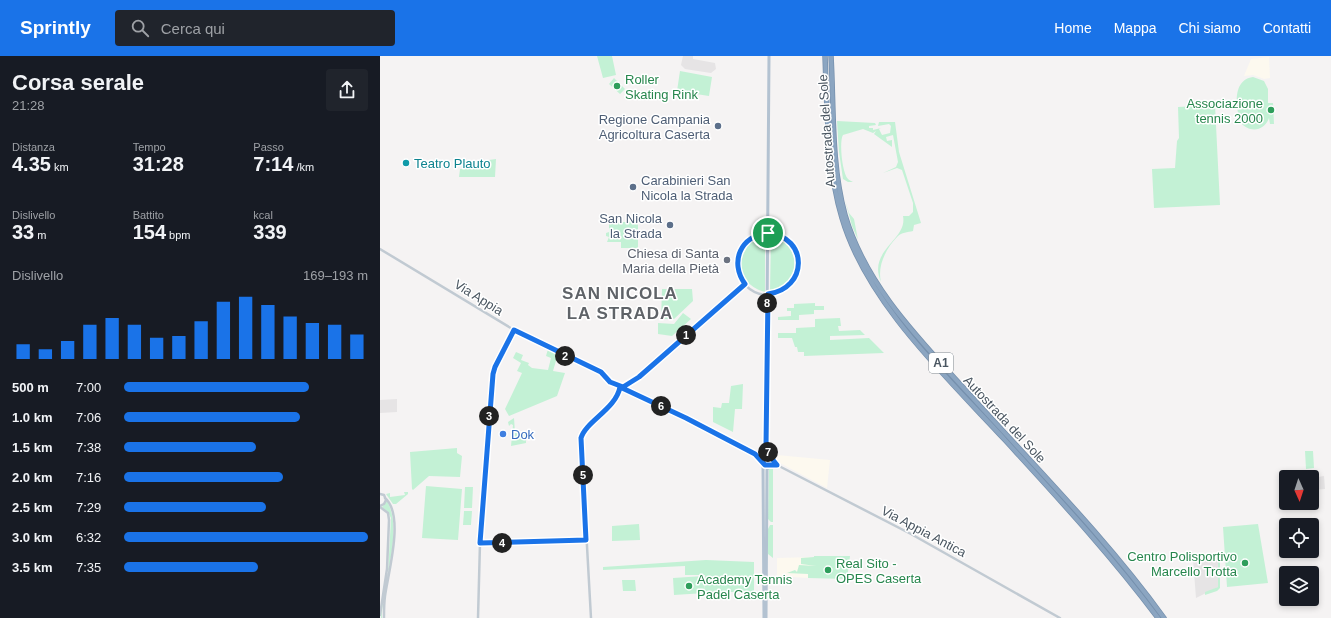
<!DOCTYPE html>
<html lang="it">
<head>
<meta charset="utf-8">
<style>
  body { margin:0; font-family:Helvetica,sans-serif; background:#20242c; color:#f1f3f6; height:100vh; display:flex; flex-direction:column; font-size:15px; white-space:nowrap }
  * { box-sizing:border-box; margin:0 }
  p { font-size:13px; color:#9ea1a6 }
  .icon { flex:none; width:22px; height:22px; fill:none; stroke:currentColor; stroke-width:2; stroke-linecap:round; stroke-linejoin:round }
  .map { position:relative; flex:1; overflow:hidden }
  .drawer { display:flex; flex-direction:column; background:#171b24; width:380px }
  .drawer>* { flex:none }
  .needle { width:26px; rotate:177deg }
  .controls { position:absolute; left:899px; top:414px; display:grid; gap:8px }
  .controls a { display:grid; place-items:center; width:40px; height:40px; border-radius:4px; background:#171b24; box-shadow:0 2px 6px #0003; font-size:20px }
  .pin { position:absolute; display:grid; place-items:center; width:34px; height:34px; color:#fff; margin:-17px; border:2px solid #fff; border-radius:50%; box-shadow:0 1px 4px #0007 }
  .km { position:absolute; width:20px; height:20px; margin:-10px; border-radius:50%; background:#222; color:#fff; font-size:11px; line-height:20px; text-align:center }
  .round { display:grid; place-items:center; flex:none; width:42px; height:42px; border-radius:4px; background:#20242c }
  .headline { display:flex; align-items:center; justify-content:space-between; height:68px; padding:0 12px }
  h1 { font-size:22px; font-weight:700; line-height:30px }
  .figures { display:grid; grid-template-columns:repeat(3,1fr); gap:6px; height:68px; padding:4px 12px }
  .figures div { display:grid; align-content:center }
  .figures b { font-size:20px; font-weight:700 }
  .figures small { font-size:11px; font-weight:400 }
  .figures p { font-size:11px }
  .chart { height:112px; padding:8px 12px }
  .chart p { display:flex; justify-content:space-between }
  .chart svg { width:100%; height:72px; margin-top:4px; stroke:#1a73e8; stroke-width:6 }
  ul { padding:0 12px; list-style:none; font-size:13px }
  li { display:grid; grid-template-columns:64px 48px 1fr; align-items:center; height:30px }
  li i { height:10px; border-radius:5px; background:#1a73e8 }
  header { display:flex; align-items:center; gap:24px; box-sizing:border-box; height:56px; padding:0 20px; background:#1a73e8; color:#fff }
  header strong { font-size:19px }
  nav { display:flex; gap:22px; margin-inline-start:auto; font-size:14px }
  .search { width:280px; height:36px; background:#20242c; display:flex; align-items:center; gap:10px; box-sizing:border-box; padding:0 14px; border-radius:4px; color:#9ea1a6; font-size:15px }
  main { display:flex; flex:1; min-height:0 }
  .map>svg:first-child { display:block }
  .commercial { fill:#fdf9ef }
  .education { fill:#e6e4e5 }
  .green { fill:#c3f1d5 }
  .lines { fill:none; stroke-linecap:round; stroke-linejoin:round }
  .highway-casing { stroke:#7690ad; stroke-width:5.5 }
  .minor { stroke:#c1cad2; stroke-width:2.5 }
  .major { stroke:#b3c2d1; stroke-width:3 }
  .highway { stroke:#8ba5c1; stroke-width:4 }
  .route-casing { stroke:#fff; stroke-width:8 }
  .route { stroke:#1a73e8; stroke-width:5 }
  .leisure-dot { fill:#2e9e5b; stroke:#fff; stroke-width:1.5 }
  .service-dot { fill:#5c6f8a; stroke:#fff; stroke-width:1.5 }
  .culture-dot { fill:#0f9aa8; stroke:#fff; stroke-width:1.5 }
  .worship-dot { fill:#6b7280; stroke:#fff; stroke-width:1.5 }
  .shop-dot { fill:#3f7fe0; stroke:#fff; stroke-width:1.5 }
  .labels { text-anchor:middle; stroke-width:3; stroke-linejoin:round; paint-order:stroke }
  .shield { fill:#fff; stroke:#808990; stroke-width:1 }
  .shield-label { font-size:12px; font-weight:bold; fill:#4a5661 }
  .leisure-label { font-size:13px; fill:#27864d; stroke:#fff; text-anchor:start }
  .service-label { font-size:13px; fill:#4e5e75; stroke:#fff; text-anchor:end }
  .street-label { font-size:13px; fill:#4a5661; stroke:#fff }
  .culture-label { font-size:13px; fill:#0d838f; stroke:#fff; text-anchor:start }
  .worship-label { font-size:13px; fill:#5b616d; stroke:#fff; text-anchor:end }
  .shop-label { font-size:13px; fill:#366cbe; stroke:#fff; text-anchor:start }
  .district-label { font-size:17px; font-weight:bold; letter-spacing:1px; fill:#5f6368; stroke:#fff }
</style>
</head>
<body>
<header>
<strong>Sprintly</strong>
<div class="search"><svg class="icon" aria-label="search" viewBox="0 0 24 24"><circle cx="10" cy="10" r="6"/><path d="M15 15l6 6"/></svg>Cerca qui</div>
<nav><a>Home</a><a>Mappa</a><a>Chi siamo</a><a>Contatti</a></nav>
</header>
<main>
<section class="drawer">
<div class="headline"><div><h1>Corsa serale</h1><p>21:28</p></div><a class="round"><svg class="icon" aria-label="share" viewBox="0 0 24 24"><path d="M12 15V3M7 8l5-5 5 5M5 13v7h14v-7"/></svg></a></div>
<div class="figures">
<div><p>Distanza</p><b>4.35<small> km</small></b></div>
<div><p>Tempo</p><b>31:28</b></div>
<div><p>Passo</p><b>7:14<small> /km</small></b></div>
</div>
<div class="figures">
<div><p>Dislivello</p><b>33<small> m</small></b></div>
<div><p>Battito</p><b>154<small> bpm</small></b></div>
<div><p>kcal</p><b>339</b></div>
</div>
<div class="chart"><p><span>Dislivello</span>169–193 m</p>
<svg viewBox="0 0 160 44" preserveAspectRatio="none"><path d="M5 44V35M15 44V38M25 44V33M35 44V23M45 44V19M55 44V23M65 44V31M75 44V30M85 44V21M95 44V9M105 44V6M115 44V11M125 44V18M135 44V22M145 44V23M155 44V29"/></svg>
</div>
<ul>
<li><b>500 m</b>7:00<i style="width:76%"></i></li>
<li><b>1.0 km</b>7:06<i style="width:72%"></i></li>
<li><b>1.5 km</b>7:38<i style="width:54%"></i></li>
<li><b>2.0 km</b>7:16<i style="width:65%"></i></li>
<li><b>2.5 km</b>7:29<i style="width:58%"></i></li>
<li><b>3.0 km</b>6:32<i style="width:100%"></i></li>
<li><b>3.5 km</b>7:35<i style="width:55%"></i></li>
</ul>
</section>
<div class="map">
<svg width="951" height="562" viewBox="0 0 951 562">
  <rect width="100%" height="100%" fill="#f5f3f3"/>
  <path class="commercial" d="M889,1l1,21 -6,1 -11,-4 -9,1 7,-17z
    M397,399l53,5 -3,28 -49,-26z
    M434,501l7,10 -12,-1 -1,12 -31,-2v-18z"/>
  <path class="education" d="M303,0h10v3l22,4 1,6 -5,4 -26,-4 -4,-4z
    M17,343v13l-17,1v-13z
    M938,417v4l6,-1 1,13 -13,1v-13h-23v-2z
    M838,502v29l-22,11 -3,-39z"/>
  <path class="green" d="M217,0h15l4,19 -13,3z
    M300,15l32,6 -3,19 -32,-5z
    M873,21l11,4 4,8v14h5l1,21h-4l-1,-6c-5,14 -20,15 -29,4 -4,-15 -8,-42 13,-45z
    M234,22l11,11 -5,5 -11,-10z
    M835,49l5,100 -66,3 -2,-39 23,-1 2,-27 2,-3 -1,-31z
    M457,65l38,2 1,2 -7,1v2h4v2l8,-2 -2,1 3,6 8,-2 1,-7 -2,-2 -11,2 1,-4h16l4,30 22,71 -7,2 -1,6c-5,1 -12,2 -15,5 -12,12 -21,30 -17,46 -14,-32 27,-42 22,-66h6l4,-4v-9l-11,-33 -5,-2 -14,5 13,-6 2,-5 -5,-27 -7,2 1,4 5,-1v7l-18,-13 2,-3 -3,2 -10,-4 -20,6c-4,6 -1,38 5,44 1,1 3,2 5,3h-5l-5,-3 -4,-27z
    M116,103l-1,18h-36l1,-8h29v-9z
    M465,144l4,13 5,6 4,21 4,9 -10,-23z
    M229,166h29v26h-17v-6h-14l2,-5 -3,-1v-3l3,-1z
    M385,180v56c-33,-9 -34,-47 0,-56z
    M391,180c31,6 32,51 -1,56z
    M282,233h30l1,12 -19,18h-13z
    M435,247v3h9v4h-10v4l-15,1v5h-21v-3l13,-1v-5h-4v-3h7v-4z
    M303,257l8,6 -19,17 -14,-2v-11l16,1z
    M460,262l1,8h-3l1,5 21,-1 5,5 -35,1v4l39,-2 15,15 -80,3v-4h-6l-1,-5h-2l-3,-9h-14v-5h18v-5l19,-1v-8z
    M168,293l10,5 -5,17 12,2 -8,23 -48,20 -4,-7 17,-36 -5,-2 4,-8 -8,-5 3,-6 7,3 -2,5 8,3 -1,2 4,3 16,2 3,-12 -5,-2z
    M363,328l-1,25h-7l-2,23 -20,-10v-15l8,1 1,-5h7l2,-17z
    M134,362l1,15h11v10l-15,3 2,-21 -2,-1 -2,2 -1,-4z
    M77,392v5l5,3 -2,21 -31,-1 -16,14 -1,-1 -2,-37z
    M925,395h8l1,17 -8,1z
    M393,410v56h-2l-3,-3 1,-50z
    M46,430l36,3 -4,51 -36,-2z
    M85,431h8l-1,21h-8z
    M24,436h4v2l-12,10h-3l-7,-10 4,-1v4l15,-2z
    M7,445c17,29 -5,84 -5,117h-1l1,-19 6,-26 3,-55 -3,-6 -6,-5z
    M84,455h8l-1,14h-8z
    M259,468l1,16 -28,1v-15z
    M878,468l10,59 -41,4 -4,-60z
    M390,469h3v33l-5,-4v-25z
    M434,500h36l-3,23 -39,-1v-4l-21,-1 8,-3 2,2 2,-7 17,1 -15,-2v-6l13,-1z
    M326,504l48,2v30h-49v-17h-20v-9l-82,4v-3z
    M838,504h2v28l-3,3 -12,4v-3l13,-5z
    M324,520l1,17 -31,2 -1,-17z
    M242,524h13l1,11h-13z"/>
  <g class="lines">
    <g class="highway-casing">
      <path id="highway" d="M445,0c2,52 2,112 17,162 25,85 104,158 163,222 53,58 106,115 153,178
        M451,0c3,52 0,108 14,159 21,72 76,126 125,180 66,73 136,143 194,223"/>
    </g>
    <path class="minor" d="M357 208a31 31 0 1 1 62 0a31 31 0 1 1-62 0Z
      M0,193l134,81 87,43 9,9h3l7,5
      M240,331l66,31 69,36 6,6
      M243,331l16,-10 106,-93
      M389,408l8,1 134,69 149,84
      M0,438l4,1 2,5 -2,4 -4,2
      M0,451l8,6 1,7 -2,49 -7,46
      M100,487l106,-3
      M4,562c0,-7 0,-15 1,-22 3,-23 20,-81 0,-98
      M98,562l2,-75 13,-169 2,-7 19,-37
      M211,562l-10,-180c5,-17 35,-29 39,-51"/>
    <path class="major" d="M384,400l5,-1 2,5 -4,10 -1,148
      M383,408l1,154
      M389,408h-6l-2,-4 5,-14 3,-390"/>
    <use href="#highway" class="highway"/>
  </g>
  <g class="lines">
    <g class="route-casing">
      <path id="route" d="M388,177c-27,2 -39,29 -23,51l-106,93 -16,10 -13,-5 -9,-10 -87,-42 -19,37 -2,7 -13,169 106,-3 -5,-102c5,-17 35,-29 39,-51l66,31 69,36 10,11h12l-8,-10 -3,-9 2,-152c40,-5 41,-57 0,-61"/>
    </g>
    <use href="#route" class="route"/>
  </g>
  <g class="leisure-dot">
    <circle cx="237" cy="30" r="4"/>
    <circle cx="891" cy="54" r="4"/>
    <circle cx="865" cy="507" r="4"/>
    <circle cx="448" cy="514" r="4"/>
    <circle cx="309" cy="530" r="4"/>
  </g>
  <g class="service-dot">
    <circle cx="338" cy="70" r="4"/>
    <circle cx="253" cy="131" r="4"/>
    <circle cx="290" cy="169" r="4"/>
  </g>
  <circle class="culture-dot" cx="26" cy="107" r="4"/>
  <circle class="worship-dot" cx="347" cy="204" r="4"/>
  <circle class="shop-dot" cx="123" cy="378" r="4"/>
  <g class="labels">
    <rect class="shield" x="549" y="297" width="24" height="20" rx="3"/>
    <g class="shield-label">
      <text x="561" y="311">A1</text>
    </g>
    <g class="leisure-label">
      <text x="245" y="28">Roller<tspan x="245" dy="15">Skating Rink</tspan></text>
      <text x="883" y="52" text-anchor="end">Associazione<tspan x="883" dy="15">tennis 2000</tspan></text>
      <text x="857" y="505" text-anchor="end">Centro Polisportivo<tspan x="857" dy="15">Marcello Trotta</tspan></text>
      <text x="456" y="512">Real Sito -<tspan x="456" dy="15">OPES Caserta</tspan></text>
      <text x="317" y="528">Academy Tennis<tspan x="317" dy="15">Padel Caserta</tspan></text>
    </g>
    <g class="service-label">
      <text x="330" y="68">Regione Campania<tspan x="330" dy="15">Agricoltura Caserta</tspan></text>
      <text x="261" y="129" text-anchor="start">Carabinieri San<tspan x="261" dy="15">Nicola la Strada</tspan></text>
      <text x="282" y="167">San Nicola<tspan x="282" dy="15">la Strada</tspan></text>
    </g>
    <g class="street-label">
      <text transform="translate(446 75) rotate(-94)" y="5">Autostrada del Sole</text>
      <text transform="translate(99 241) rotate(32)" y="5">Via Appia</text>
      <text transform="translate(625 363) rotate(47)" y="5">Autostrada del Sole</text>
      <text transform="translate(544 475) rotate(28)" y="5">Via Appia Antica</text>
    </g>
    <g class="culture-label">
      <text x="34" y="112">Teatro Plauto</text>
    </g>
    <g class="worship-label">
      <text x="339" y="202">Chiesa di Santa<tspan x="339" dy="15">Maria della Pietà</tspan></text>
    </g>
    <g class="shop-label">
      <text x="131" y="383">Dok</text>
    </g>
    <g class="district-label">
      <text x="240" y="243">SAN NICOLA<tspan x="240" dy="20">LA STRADA</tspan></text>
    </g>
  </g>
</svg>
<div class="controls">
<a><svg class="needle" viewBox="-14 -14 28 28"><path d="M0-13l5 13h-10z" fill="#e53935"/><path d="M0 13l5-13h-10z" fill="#9ea1a6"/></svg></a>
<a><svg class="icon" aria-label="locate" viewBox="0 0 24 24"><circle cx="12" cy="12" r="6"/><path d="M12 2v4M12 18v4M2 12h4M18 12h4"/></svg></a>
<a><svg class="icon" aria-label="layers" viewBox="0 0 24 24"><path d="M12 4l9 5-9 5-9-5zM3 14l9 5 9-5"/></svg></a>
</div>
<div class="pin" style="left:388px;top:177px;background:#1e9e55"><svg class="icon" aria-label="arrive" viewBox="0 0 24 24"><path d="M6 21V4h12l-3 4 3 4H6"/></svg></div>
<b class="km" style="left:306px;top:279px">1</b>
<b class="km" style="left:185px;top:300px">2</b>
<b class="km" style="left:109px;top:360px">3</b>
<b class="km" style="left:122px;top:487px">4</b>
<b class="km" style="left:203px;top:419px">5</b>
<b class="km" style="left:281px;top:350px">6</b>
<b class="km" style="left:388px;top:396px">7</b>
<b class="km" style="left:387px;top:247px">8</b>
</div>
</main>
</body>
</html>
